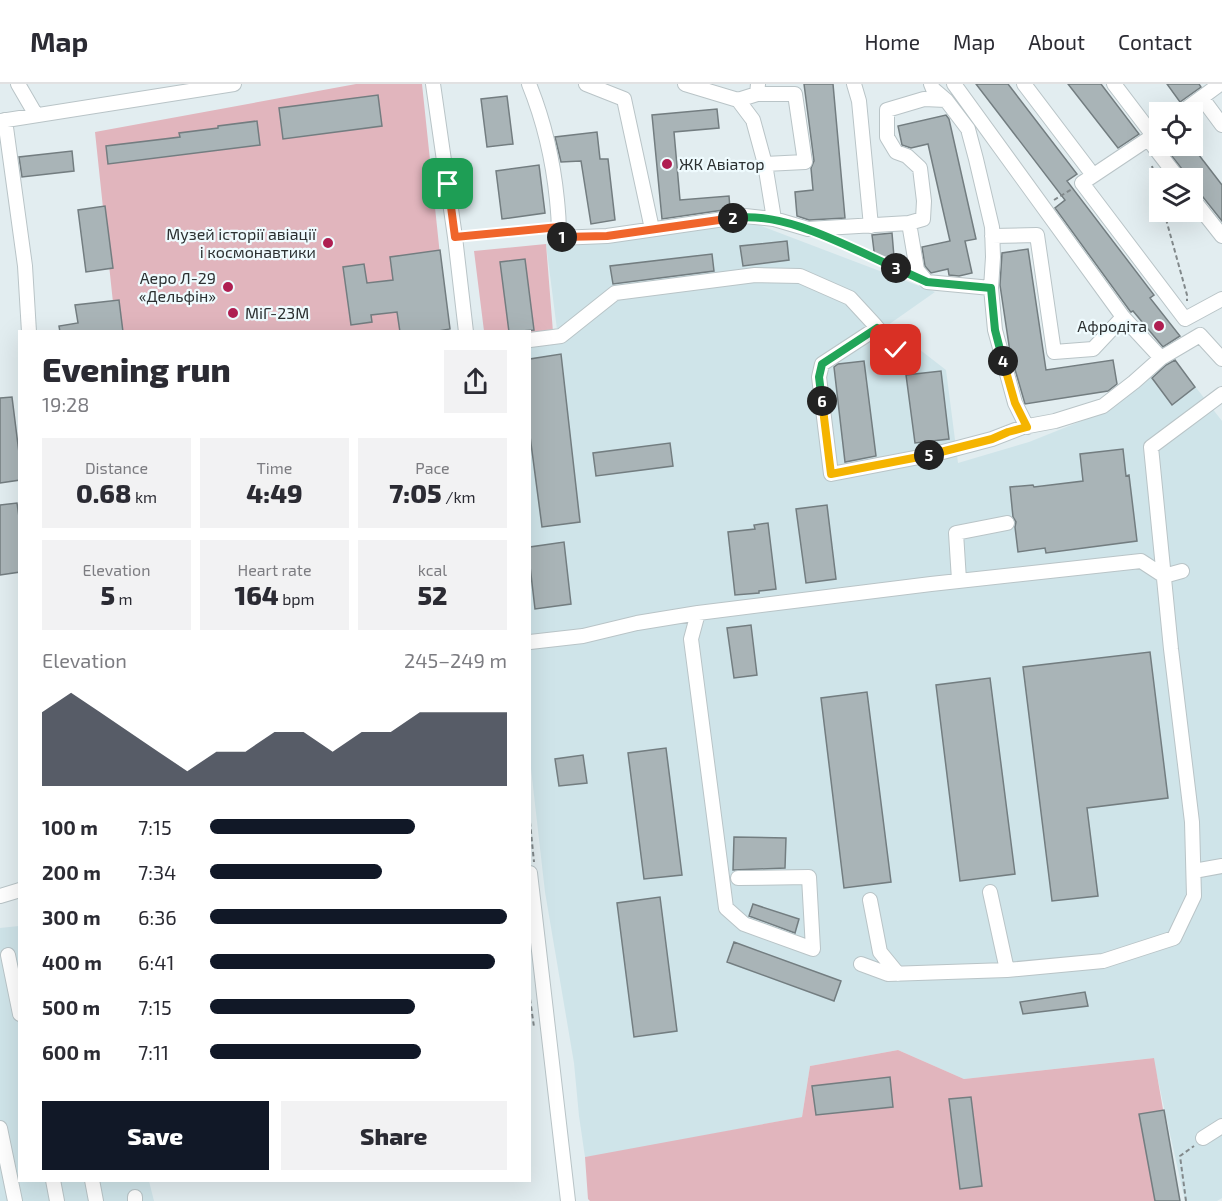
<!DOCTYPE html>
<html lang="en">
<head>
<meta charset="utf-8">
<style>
  body { margin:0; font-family:"Exo 2",sans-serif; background:#f2f2f3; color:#2b2b33; height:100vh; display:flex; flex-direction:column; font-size:22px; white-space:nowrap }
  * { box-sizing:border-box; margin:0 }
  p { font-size:20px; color:#7c7c81 }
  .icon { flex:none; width:33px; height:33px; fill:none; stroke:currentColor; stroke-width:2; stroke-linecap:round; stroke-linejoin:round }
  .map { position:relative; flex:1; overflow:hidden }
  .sheet { position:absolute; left:18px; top:246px; width:513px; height:852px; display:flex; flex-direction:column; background:#fff; border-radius:0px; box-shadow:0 6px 24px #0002 }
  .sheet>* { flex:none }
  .buttons { position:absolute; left:1149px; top:18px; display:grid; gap:12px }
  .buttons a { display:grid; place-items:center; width:54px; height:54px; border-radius:0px; background:#fff; box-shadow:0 6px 24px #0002; font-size:30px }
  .pin { position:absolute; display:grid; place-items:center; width:51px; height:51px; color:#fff; margin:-26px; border-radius:12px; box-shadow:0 3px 9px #0006 }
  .km { position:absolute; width:30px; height:30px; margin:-15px; border-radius:50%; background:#222; color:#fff; font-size:16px; line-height:30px; text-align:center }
  .round { display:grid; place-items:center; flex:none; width:63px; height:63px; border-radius:0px; background:#f2f2f3 }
  .headline { display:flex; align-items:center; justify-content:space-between; height:102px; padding:0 24px }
  h1 { font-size:33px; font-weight:800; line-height:45px }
  .metrics { display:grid; grid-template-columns:repeat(3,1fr); gap:9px; height:102px; padding:6px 24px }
  .metrics div { display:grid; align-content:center; border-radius:0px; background:#f2f2f3; text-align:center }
  .metrics b { font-size:26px; font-weight:800 }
  .metrics small { font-size:16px; font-weight:400 }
  .metrics p { font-size:16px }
  .chart { height:168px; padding:12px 24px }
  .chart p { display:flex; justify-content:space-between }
  .chart svg { width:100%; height:108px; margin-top:6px; fill:#111827; opacity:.7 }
  .primary-button { display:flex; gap:12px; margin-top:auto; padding:12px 24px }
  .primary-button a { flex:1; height:69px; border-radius:0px; background:#111827; color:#fff; font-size:24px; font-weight:800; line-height:69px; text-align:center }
  .primary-button a+a { background:#f2f2f3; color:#2b2b33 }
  ul { padding:0 24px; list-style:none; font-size:20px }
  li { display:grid; grid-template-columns:96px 72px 1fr; align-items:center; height:45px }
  li i { height:15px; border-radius:8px; background:#111827 }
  header { display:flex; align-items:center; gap:36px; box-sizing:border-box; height:84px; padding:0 30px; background:#fff; border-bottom:2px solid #e1e1e2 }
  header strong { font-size:28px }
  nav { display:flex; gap:33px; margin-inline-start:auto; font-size:21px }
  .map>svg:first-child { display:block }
  .built { fill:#cfe4e9 }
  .green { fill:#e1b5bd }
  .building { fill:#a9b4b7; stroke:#737d80; stroke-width:1.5 }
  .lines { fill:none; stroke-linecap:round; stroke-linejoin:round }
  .minor-casing { stroke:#b9c4c7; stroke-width:16 }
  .path { stroke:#82898b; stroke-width:2; stroke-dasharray:4.5 3; stroke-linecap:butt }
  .minor { stroke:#fff; stroke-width:14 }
  .split-1-casing { stroke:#fff; stroke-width:12 }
  .split-2-casing { stroke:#fff; stroke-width:12 }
  .split-3-casing { stroke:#fff; stroke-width:12 }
  .split-4-casing { stroke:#fff; stroke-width:12 }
  .split-5-casing { stroke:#fff; stroke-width:12 }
  .split-6-casing { stroke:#fff; stroke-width:12 }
  .split-7-casing { stroke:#fff; stroke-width:12 }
  .split-1 { stroke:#f0652b; stroke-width:8 }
  .split-2 { stroke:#f0652b; stroke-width:8 }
  .split-3 { stroke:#22a559; stroke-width:8 }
  .split-4 { stroke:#22a559; stroke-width:8 }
  .split-5 { stroke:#f5b400; stroke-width:8 }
  .split-6 { stroke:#f5b400; stroke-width:8 }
  .split-7 { stroke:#22a559; stroke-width:8 }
  .poi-dot { fill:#af1e51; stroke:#effbfe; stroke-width:2 }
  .labels { text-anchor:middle; stroke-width:4.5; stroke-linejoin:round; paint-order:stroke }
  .poi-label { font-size:16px; fill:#2c3031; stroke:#effbfe; text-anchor:end }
</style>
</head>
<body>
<header>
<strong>Map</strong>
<nav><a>Home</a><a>Map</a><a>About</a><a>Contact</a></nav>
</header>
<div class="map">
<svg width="1222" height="1117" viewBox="0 0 1222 1117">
  <rect width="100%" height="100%" fill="#e2edf0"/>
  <path class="built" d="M756,140l179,68 -47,33 58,45 12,93 71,-21 80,-32 64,-52 49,63v777l-5,3h-32l-32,-143 -189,21 -66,-29 -88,16 -8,51 -200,38 -17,2 -6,-41 -5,-53 -29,-171 -15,-132v-419l26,-5 3,9 -13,-101 157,-19z
    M19,842l1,254 129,1 5,20h-154v-273z"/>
  <path class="green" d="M356,0h66l26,247h-332l-21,-199z
    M546,160l7,88 -23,3v-3l-46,-1 -10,-80z
    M898,966l66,29 190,-21 25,143h-589l-2,-2 -3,-42 217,-40 8,-51z"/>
  <path class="building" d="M804,0h29l12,134 -36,2 -12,-4 -2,-24 18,-2 -2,-22 3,-7z
    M976,0h32l69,90 -10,7 87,114 -4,3 30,38 -17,11 -30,-36 -2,1 -1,-1 -75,-103 10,-8z
    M1068,0h33l38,50 -21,14z
    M1167,0h32l2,3 -21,15z
    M378,11l4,31 -99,13 -4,-31z
    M507,12l6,48 -26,3 -6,-48z
    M717,25l2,19 -45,4 6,68 49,-4 1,13 -68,10 -10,-104z
    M946,31l3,4 27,120 -11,2 7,32 -13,3 -10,-1 -1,-6 -17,4 -6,-7 -3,-19 28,-6 -22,-97 -17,4 -9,-3 -4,-19z
    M257,37l3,24 -152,19 -2,-18 74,-9 -1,-4 39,-5v-2z
    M597,48l3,27h8l7,61 -24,4 -10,-63 -20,1 -6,-25z
    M1164,62h28l30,39v36l-23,-29 -7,-4v-10h-5l-2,-5z
    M72,67l2,20 -52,6 -3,-20z
    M539,81l6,48 -43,6 -6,-48z
    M105,122l8,62 -27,4 -8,-62z
    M892,149l2,24 -19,2 -3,-24z
    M787,157l2,19 -46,6 -3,-20z
    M1028,165l18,121 67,-10 4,24 -9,7 -83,13 -15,-52 -10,-67 2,-32z
    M440,166l10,79 -17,3h-33l-3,-20 -26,3 1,7 -21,3 -8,-58 21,-3 3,19 26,-3 -3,-23z
    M712,170l2,17 -101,13 -3,-18z
    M525,175l9,71 -25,2 -9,-70z
    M119,216l4,32h-63l-1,-6 19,-3 -3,-18z
    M561,270l19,168 -38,5 -12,-91v-77z
    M1175,276l20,27 -23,18 -20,-27 14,-13z
    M864,277l12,95 -31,6 -11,-95 4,-3z
    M941,287l8,68 -34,4 -9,-68z
    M12,313l8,64v19l-20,3v-85z
    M670,359l3,23 -77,10 -3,-23z
    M1123,365l3,27 3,-1 8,66 -91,12 -1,-5 -27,4 -3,-25 1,-5 -3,-5 -3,-30 23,-2 1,2 49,-6 -3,-27z
    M17,419l3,21v48l-20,3v-70z
    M827,421l9,74 -30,4 -10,-74z
    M768,439l8,66 -17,2v2l-24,2 -7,-63 27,-3 -1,-4z
    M564,458l7,62 -36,5 -5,-43v-19z
    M751,541l6,50 -23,3 -7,-50z
    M1150,568l18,146 -81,10 11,88 -46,5 -29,-234z
    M990,594l25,196 -55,7 -24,-196z
    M867,608l24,190 -47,6 -23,-190z
    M666,664l16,127 -38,4 -16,-126z
    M583,671l4,28 -28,3 -4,-27z
    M734,753l52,1 -1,30 -52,2z
    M660,813l17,134 -43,6 -17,-134z
    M753,820l46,15 -4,14 -46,-17z
    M734,858l107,39 -7,20 -107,-39z
    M1085,908l3,14 -65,8 -3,-12z
    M890,993l3,30 -77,8 -4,-29z
    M971,1013l11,89 -22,3 -11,-90z
    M1164,1026l16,91h-25l-16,-87z"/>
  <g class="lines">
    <g class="minor-casing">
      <path id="minor" d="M18,0l18,31
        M433,0l22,153 11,95
        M529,0c15,37 24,76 28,116 1,12 3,25 1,38l49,-2 138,-20 29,3
        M586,0l38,15 28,130
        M685,0l53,16 19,-6 1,-10
        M854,0l5,17 12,125
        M931,0l2,5 13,11 22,29 8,30 16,68 1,30 -2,31 4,42 20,73 12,24
        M954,0l169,233 38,41 39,-23 22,24
        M1024,0l69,91
        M1114,0l38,50
        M757,10h38l10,68 -40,2
        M1202,14l20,27
        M738,16l15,20 12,44 9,55 34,10 101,-6
        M946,16l-22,-1 -37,11v27l9,15 11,4 13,12 4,33 -1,18 -14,4 8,47 10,12 64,6
        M1182,28l38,-28
        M5,36l20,146 4,66
        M0,37l234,-37
        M1160,45l-12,10 30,39
        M1148,55l-66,44 103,136 37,-20
        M1192,114l30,38
        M992,152l45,-1 17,117 39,-3 30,-32
        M877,244l-55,36 -3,13 12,97 104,-20 57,-15 31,-12 32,-6 48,-15 31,-24 27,-24
        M530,256l31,-4 54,-43 140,-18 45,1 50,22 24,26 22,26
        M959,496l-3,-47 51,-10
        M530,558l53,-6 54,-13 61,-10
        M1194,787l28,-5
        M530,789l38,328
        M738,794l71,-1 4,72 -69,-25 -18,-16 -35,-269 7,-26 233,-29 210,-23 23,15 18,-5
        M990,808l17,78 96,-9 71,-23 20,-42 -2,-74 -21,-173 -20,-202 71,-53
        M0,812l20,-6
        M870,816l10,52 18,22
        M8,871l12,59
        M861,880l27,10 119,-4
        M0,1044l15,73
        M1203,1054l19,-12
        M53,1096l4,21
        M92,1096l4,21
        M135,1113v4"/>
    </g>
    <path class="path" d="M1152,82l8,30
      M1054,116l18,-11
      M1164,128l23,83v6
      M467,152l81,-8
      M833,156l72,32
      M530,738l4,40
      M530,915l4,28
      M1186,1117l-6,-45 14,-10"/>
    <use href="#minor" class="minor"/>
  </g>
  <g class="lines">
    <g class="split-1-casing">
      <path id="split-1" d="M448,100l7,53 104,-10 -1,10h4"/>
    </g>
    <g class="split-2-casing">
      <path id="split-2" d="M562,153l45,-1 126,-18"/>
    </g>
    <g class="split-3-casing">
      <path id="split-3" d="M733,134c53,-7 115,29 163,50"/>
    </g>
    <g class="split-4-casing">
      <path id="split-4" d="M896,184l31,14 64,6 4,42 8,31"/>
    </g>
    <g class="split-5-casing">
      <path id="split-5" d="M929,371l63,-16 16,-7 19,-5 -12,-24 -12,-42"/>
    </g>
    <g class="split-6-casing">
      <path id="split-6" d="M822,317l9,73 98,-19"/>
    </g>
    <g class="split-7-casing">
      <path id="split-7" d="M822,317l-3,-24 3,-13 55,-36 19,22"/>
    </g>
    <use href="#split-1" class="split-1"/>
    <use href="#split-2" class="split-2"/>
    <use href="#split-3" class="split-3"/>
    <use href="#split-4" class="split-4"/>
    <use href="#split-5" class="split-5"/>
    <use href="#split-6" class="split-6"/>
    <use href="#split-7" class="split-7"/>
  </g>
  <g class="poi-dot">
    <circle cx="667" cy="80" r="6"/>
    <circle cx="328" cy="159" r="6"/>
    <circle cx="228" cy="203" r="6"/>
    <circle cx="233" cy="229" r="6"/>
    <circle cx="1159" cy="242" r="6"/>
  </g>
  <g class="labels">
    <g class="poi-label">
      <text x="679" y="86" text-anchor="start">ЖК Авіатор</text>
      <text x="316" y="156">Музей історії авіації<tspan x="316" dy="18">і космонавтики</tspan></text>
      <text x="216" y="200">Аеро Л-29<tspan x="216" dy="18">«Дельфін»</tspan></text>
      <text x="245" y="235" text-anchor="start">МіГ-23М</text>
      <text x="1147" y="248">Афродіта</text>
    </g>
  </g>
</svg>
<div class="buttons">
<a><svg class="icon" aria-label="locate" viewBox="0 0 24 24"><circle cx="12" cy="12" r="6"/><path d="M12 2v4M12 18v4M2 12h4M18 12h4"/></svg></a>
<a><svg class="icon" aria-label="layers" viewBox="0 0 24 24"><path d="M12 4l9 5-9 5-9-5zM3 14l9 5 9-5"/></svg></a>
</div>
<div class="pin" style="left:448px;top:100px;background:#1e9e55"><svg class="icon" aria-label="arrive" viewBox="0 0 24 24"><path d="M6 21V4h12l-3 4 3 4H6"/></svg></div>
<div class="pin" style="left:896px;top:266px;background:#d93025"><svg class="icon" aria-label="check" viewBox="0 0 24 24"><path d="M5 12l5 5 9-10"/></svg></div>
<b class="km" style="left:562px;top:153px">1</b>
<b class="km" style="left:733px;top:134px">2</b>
<b class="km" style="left:896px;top:184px">3</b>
<b class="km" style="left:1003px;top:277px">4</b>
<b class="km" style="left:929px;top:371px">5</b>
<b class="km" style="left:822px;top:317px">6</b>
<section class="sheet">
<div class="headline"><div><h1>Evening run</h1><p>19:28</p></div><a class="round"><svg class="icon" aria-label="share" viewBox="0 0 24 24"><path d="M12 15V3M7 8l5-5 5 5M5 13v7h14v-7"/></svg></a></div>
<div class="metrics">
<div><p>Distance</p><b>0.68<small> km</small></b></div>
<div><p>Time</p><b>4:49</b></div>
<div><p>Pace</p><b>7:05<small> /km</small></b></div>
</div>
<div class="metrics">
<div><p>Elevation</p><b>5<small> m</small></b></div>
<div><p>Heart rate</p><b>164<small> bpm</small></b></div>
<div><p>kcal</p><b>52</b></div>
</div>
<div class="chart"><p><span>Elevation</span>245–249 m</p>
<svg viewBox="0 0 160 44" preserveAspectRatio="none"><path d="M0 44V14L10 6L20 14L30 22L40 30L50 38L60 30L70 30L80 22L90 22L100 30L110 22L120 22L130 14L140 14L150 14L160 14V44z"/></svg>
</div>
<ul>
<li><b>100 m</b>7:15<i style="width:69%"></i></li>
<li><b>200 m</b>7:34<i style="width:58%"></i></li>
<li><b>300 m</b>6:36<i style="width:100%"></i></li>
<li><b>400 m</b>6:41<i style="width:96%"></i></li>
<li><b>500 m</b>7:15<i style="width:69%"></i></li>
<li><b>600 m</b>7:11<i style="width:71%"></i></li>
</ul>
<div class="primary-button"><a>Save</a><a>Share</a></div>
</section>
</div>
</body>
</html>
